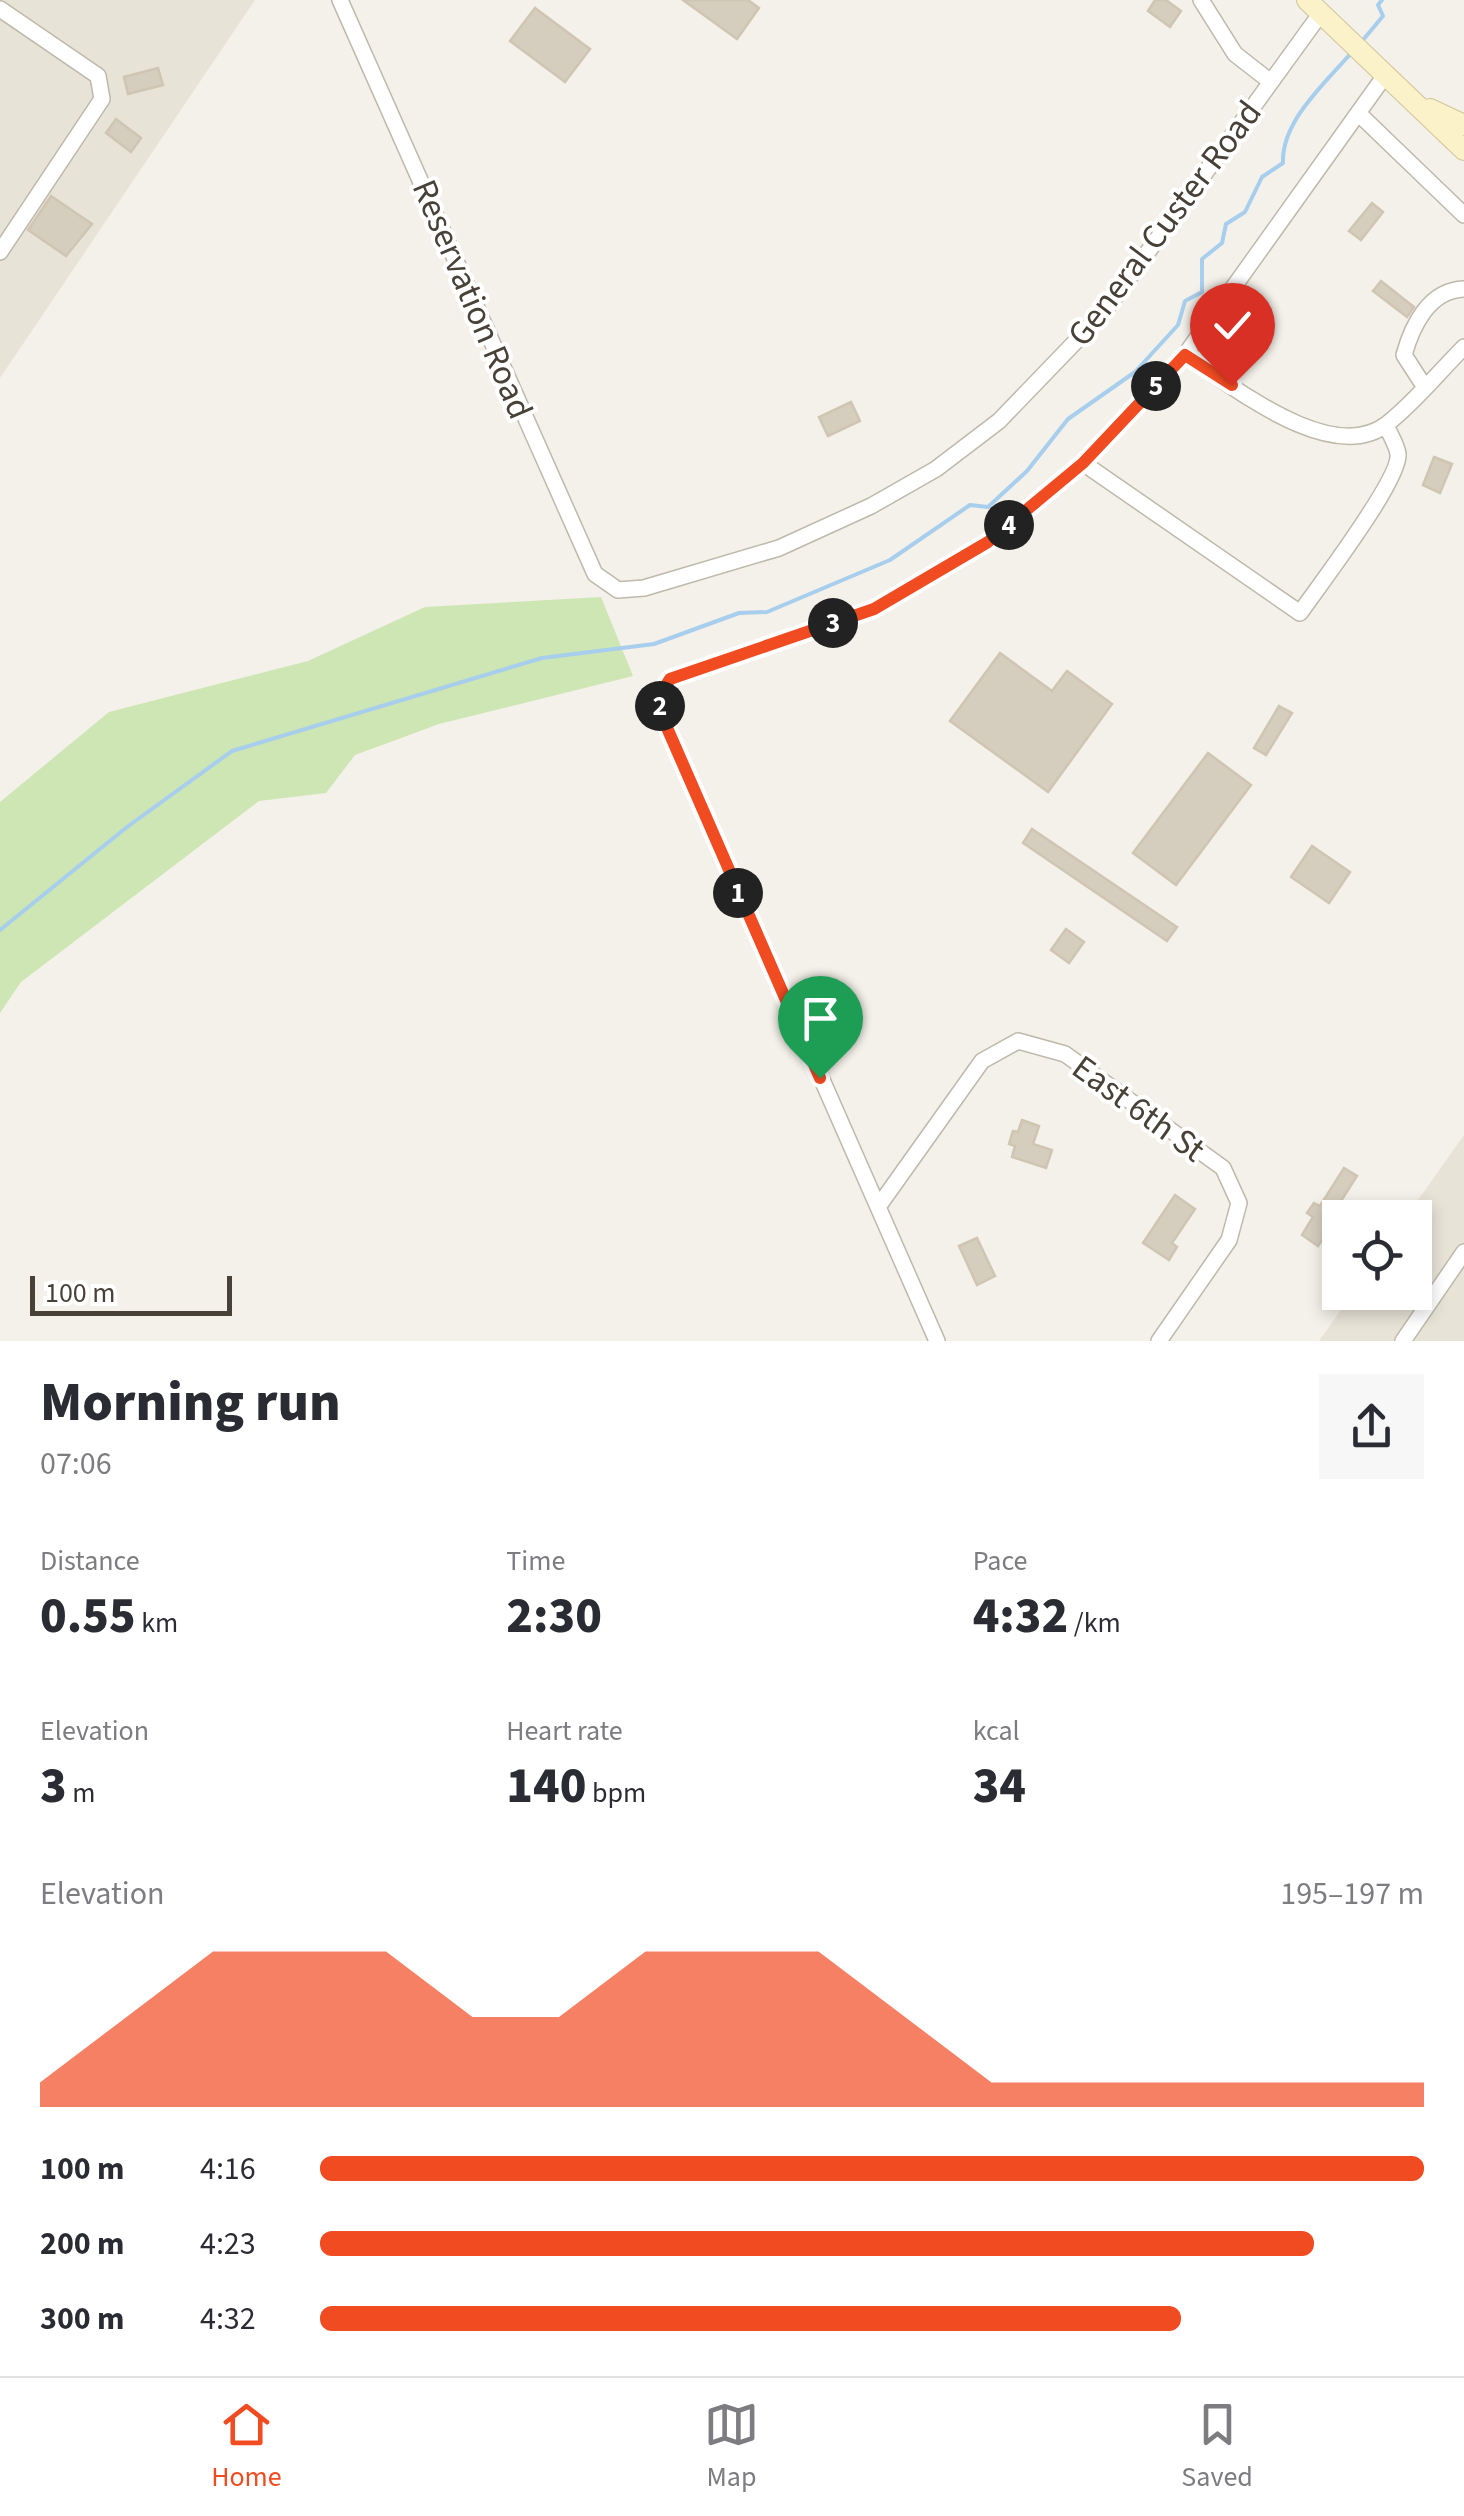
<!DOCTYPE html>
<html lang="en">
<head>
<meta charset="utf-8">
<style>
  body { margin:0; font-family:"Source Sans 3",sans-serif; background:#f7f7f7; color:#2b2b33; height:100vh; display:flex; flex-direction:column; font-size:38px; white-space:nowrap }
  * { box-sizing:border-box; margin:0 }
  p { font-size:32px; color:#7c7c81 }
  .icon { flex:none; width:55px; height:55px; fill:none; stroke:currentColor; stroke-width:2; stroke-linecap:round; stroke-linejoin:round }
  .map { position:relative; height:1341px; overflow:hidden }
  .drawer { display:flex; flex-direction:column; background:#fff; flex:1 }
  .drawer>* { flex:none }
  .controls { position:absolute; left:1322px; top:1200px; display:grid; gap:20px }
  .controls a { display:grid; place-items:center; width:110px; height:110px; border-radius:0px; background:#fff; box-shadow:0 5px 15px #0003; font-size:50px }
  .scale { position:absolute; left:30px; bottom:25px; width:202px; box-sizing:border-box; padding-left:10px; border:5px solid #474137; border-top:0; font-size:28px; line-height:35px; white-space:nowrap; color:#474137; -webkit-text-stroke:8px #fff; paint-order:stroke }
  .pin { position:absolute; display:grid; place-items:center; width:85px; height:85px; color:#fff; margin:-102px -42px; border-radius:50% 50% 50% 0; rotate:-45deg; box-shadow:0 0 10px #0007 }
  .pin .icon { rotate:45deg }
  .km { position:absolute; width:50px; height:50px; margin:-25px; border-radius:50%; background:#222; color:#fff; font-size:28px; line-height:50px; text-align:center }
  .round { display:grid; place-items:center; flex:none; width:105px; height:105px; border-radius:0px; background:#f7f7f7 }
  .summary { display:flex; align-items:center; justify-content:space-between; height:170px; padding:0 40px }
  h1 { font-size:55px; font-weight:800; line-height:75px }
  .stats { display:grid; grid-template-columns:repeat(3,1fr); gap:15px; height:170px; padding:10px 40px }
  .stats div { display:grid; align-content:center }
  .stats b { font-size:50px; font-weight:800 }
  .stats small { font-size:28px; font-weight:400 }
  .stats p { font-size:28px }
  .chart { height:280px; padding:20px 40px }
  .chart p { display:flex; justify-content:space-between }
  .chart svg { width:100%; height:180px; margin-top:10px; fill:#f14b22; opacity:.7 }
  ul { padding:0 40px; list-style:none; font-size:32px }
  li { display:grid; grid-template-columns:160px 120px 1fr; align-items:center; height:75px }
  li i { height:25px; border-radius:12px; background:#f14b22 }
  .tab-bar { display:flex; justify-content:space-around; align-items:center; height:140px; border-top:2px solid #e1e1e2; background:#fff; font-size:28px; color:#7c7c81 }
  .tab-bar a { display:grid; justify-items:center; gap:5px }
  .tab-bar .selected { color:#f14b22 }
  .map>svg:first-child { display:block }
  .residential { fill:#e7e3d7 }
  .green { fill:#cde6b3 }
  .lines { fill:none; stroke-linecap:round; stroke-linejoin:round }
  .stream { stroke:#a8ceed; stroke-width:4 }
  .building { fill:#d5cdbe; stroke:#cfc5b2; stroke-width:2.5 }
  .street-casing { stroke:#bfb9ab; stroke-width:18 }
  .secondary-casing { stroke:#d1c59a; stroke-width:22 }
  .street { stroke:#fff; stroke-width:15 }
  .secondary { stroke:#fcf2ca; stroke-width:20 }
  .route-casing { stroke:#fff; stroke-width:20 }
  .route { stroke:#f14b22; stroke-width:12 }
  .labels { text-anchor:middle; stroke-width:8; stroke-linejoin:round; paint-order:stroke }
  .street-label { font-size:35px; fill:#474137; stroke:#fff }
</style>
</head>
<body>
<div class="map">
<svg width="1464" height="1341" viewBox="0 0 1464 1341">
  <rect width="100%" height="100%" fill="#f3f1e9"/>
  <path class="residential" d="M0,0h255l-255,378z
    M1464,1135v206h-145l34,-48 62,-1v-74l-9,-1z"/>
  <path class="green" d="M601,597l32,79 -194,48 -84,31 -29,38 -67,8 -238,181 -21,31v-211l109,-90 199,-51 117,-54z"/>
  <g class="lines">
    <path class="stream" d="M1363,40l20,-24 -5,-11 4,-5
      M0,930l127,-103 105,-76 310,-93 112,-14 85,-31 28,-1 123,-52 80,-55 18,2 39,-36 41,-52 67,-47 43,-47 7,-24 17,-9v-33l20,-16 4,-19 19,-12 17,-35 21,-14c-2,-42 44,-82 70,-112"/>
  </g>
  <path class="building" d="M683,0h65l11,8 -22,31z
    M1155,0h11l15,11 -11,16 -22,-16z
    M535,8l55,41 -25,33 -55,-41z
    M158,68l5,17 -35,9 -4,-17z
    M116,119l25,19 -10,14 -25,-19z
    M51,196l41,28 -26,32 -38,-26z
    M1372,203l11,9 -22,28 -12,-9z
    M1381,281l33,26 -7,10 -34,-26z
    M851,402l9,19 -32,15 -9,-19z
    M1434,457l18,7 -12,29 -17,-8z
    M1000,653l52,38 15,-20 45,33 -64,88 -98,-71z
    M1279,706l13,7 -26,42 -12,-7z
    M1208,753l43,32 -75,100 -43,-32z
    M1032,829l145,98 -10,14 -144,-98z
    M1312,846l38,26 -21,31 -38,-26z
    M1066,929l18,13 -15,21 -18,-13z
    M1022,1120l17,6 -6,18 19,6 -6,18 -34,-11 3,-11 -6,-2 4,-13 5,1z
    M1344,1168l13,8 -18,28 5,3 -26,39 -16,-11 11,-18 -6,-4 7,-10 6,3z
    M1175,1195l20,14 -23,34 5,4 -8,13 -26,-17z
    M977,1238l18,38 -18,9 -18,-39z"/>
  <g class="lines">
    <g class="street-casing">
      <path id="street" d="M340,0l255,574 23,16 26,-2 135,-40 92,-42 65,-37 63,-48 106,-110 216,-298
        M1201,0l34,54 36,28
        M0,9l98,67 4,23 -102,153
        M1358,113l106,102
        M1185,355c47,30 146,112 202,69 28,-22 52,-52 77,-77
        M1424,386l-20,-31c8,-29 25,-65 60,-66
        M1083,463l217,150c18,-26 101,-134 98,-159 -1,-9 -9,-21 -12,-29
        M878,1207l104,-146 36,-20 47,13 158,114 16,35 -10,37 -70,101
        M937,1341l-276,-627 -1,-19 10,-16 204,-70 114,-67 95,-79 102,-108 201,-281
        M1403,1341l61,-89"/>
    </g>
    <g class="secondary-casing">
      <path id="secondary" d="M1307,0l157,150
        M1430,109l34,16"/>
    </g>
    <use href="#street" class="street"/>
    <use href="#secondary" class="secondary"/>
  </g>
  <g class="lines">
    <g class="route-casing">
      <path id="route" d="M820,1078l-159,-364 -1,-19 10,-16 204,-70 114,-67 95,-79 102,-108 47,30"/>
    </g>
    <use href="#route" class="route"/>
  </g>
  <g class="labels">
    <g class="street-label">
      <text transform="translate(1164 223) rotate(-53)" y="12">General Custer Road</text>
      <text transform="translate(473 299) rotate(67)" y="12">Reservation Road</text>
      <text transform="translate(1139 1108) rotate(36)" y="12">East 6th St</text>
    </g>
  </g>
</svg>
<div class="controls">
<a><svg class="icon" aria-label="locate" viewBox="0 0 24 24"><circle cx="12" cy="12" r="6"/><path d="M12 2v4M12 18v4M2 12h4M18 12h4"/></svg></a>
</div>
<div class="scale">100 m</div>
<div class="pin" style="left:820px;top:1078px;background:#1e9e55"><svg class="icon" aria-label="arrive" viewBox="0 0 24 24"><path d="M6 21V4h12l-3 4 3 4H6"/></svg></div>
<div class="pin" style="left:1232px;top:385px;background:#d93025"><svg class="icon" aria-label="check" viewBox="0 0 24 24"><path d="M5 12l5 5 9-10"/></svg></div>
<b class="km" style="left:738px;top:893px">1</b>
<b class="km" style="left:660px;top:706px">2</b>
<b class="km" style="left:833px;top:623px">3</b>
<b class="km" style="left:1009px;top:525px">4</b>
<b class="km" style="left:1156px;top:386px">5</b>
</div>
<section class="drawer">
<div class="summary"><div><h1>Morning run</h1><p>07:06</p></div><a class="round"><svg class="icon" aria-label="share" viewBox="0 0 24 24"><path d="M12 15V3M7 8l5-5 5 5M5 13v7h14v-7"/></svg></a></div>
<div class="stats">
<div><p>Distance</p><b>0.55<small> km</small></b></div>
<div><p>Time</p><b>2:30</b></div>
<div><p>Pace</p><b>4:32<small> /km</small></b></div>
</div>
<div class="stats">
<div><p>Elevation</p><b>3<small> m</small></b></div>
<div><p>Heart rate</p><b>140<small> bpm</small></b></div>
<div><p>kcal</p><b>34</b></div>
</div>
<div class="chart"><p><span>Elevation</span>195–197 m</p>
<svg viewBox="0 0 160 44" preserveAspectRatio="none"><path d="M0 44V38L10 22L20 6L30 6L40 6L50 22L60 22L70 6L80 6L90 6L100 22L110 38L120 38L130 38L140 38L150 38L160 38V44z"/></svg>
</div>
<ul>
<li><b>100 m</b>4:16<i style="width:100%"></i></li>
<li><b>200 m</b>4:23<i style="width:90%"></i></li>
<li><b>300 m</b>4:32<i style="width:78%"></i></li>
</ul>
</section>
<nav class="tab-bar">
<a class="selected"><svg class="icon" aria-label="home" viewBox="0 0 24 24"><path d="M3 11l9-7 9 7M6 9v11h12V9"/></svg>Home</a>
<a><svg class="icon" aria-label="map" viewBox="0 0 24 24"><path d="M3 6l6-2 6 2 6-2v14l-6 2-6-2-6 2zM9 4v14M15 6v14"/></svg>Map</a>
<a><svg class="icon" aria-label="saved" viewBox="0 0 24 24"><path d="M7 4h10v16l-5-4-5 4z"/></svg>Saved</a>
</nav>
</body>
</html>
